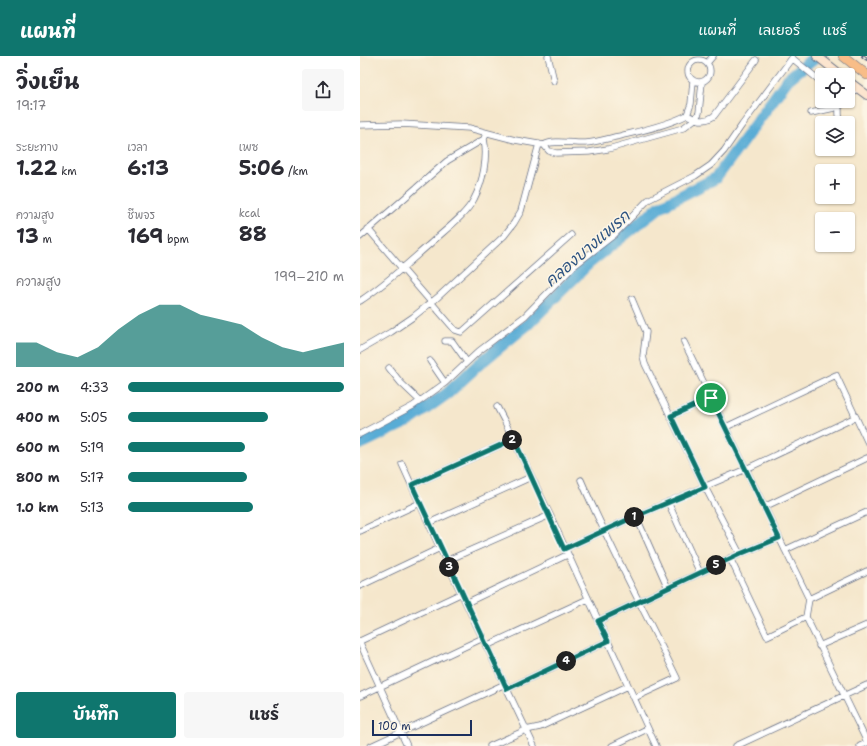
<!DOCTYPE html>
<html lang="th">
<head>
<meta charset="utf-8">
<style>
  body { margin:0; font-family:"Shantell Sans","Playpen Sans Thai",sans-serif; background:#f7f7f7; color:#2b2b33; height:100vh; display:flex; flex-direction:column; font-size:15px; white-space:nowrap }
  * { box-sizing:border-box; margin:0 }
  p { font-size:13px; color:#7c7c81 }
  .icon { flex:none; width:22px; height:22px; fill:none; stroke:currentColor; stroke-width:2; stroke-linecap:round; stroke-linejoin:round }
  .map { position:relative; flex:1; overflow:hidden }
  .panel { display:flex; flex-direction:column; background:#fff; width:360px }
  .panel>* { flex:none }
  .buttons { position:absolute; left:455px; top:12px; display:grid; gap:8px }
  .buttons a { display:grid; place-items:center; width:40px; height:40px; border-radius:4px; background:#fff; box-shadow:0 1px 3px #0004; font-size:20px }
  .scale { position:absolute; left:12px; bottom:10px; width:100px; box-sizing:border-box; padding-left:4px; border:2px solid #1b2f5e; border-top:0; font-size:11px; line-height:14px; white-space:nowrap; color:#1b2f5e; -webkit-text-stroke:3px #fcf5e5; paint-order:stroke }
  .pin { position:absolute; display:grid; place-items:center; width:34px; height:34px; color:#fff; margin:-17px; border:2px solid #fff; border-radius:50%; box-shadow:0 1px 4px #0007 }
  .km { position:absolute; width:20px; height:20px; margin:-10px; border-radius:50%; background:#222; color:#fff; font-size:11px; line-height:20px; text-align:center }
  .round { display:grid; place-items:center; flex:none; width:42px; height:42px; border-radius:4px; background:#f7f7f7 }
  .head { display:flex; align-items:center; justify-content:space-between; height:68px; padding:0 16px }
  h1 { font-size:22px; font-weight:700; line-height:30px }
  .metrics { display:grid; grid-template-columns:repeat(3,1fr); gap:6px; height:68px; padding:4px 16px }
  .metrics div { display:grid; align-content:center }
  .metrics b { font-size:20px; font-weight:700 }
  .metrics small { font-size:11px; font-weight:400 }
  .metrics p { font-size:11px }
  .chart { height:112px; padding:8px 16px }
  .chart p { display:flex; justify-content:space-between }
  .chart svg { width:100%; height:72px; margin-top:4px; fill:#0f766e; opacity:.7 }
  .button { display:flex; gap:8px; margin-top:auto; padding:8px 16px }
  .button a { flex:1; height:46px; border-radius:4px; background:#0f766e; color:#fff; font-size:16px; font-weight:700; line-height:46px; text-align:center }
  .button a+a { background:#f7f7f7; color:#2b2b33 }
  ul { padding:0 16px; list-style:none; font-size:13px }
  li { display:grid; grid-template-columns:64px 48px 1fr; align-items:center; height:30px }
  li i { height:10px; border-radius:5px; background:#0f766e }
  header { display:flex; align-items:center; gap:24px; box-sizing:border-box; height:56px; padding:0 20px; background:#0f766e; color:#fff }
  header strong { font-size:19px }
  nav { display:flex; gap:22px; margin-inline-start:auto; font-size:14px }
  main { display:flex; flex:1; min-height:0 }
  .map>svg:first-child { display:block }
  .lines { fill:none; stroke-linecap:round; stroke-linejoin:round }
  .river { stroke:#59acd5; stroke-width:12 }
  .minor-casing { stroke:#676f84; stroke-width:7 }
  .secondary-casing { stroke:#676f84; stroke-width:10 }
  .trunk-casing { stroke:#676f84; stroke-width:10 }
  .minor { stroke:#fff; stroke-width:5.5 }
  .secondary { stroke:#fce5cf; stroke-width:8 }
  .trunk { stroke:#f8bd88; stroke-width:9 }
  .rail-casing { stroke:#1b2f5e; stroke-width:3.5 }
  .rail { stroke:#fcf5e5; stroke-width:2; stroke-dasharray:6; stroke-linecap:butt }
  .route-casing { stroke:#fff; stroke-width:8 }
  .route { stroke:#0f766e; stroke-width:5 }
  .labels { text-anchor:middle; stroke-width:3; stroke-linejoin:round; paint-order:stroke }
  .water-label { font-size:16px; font-style:italic; fill:#2e5482; stroke:#fcf5e5 }
</style>
</head>
<body>
<header>
<strong>แผนที่</strong>
<nav><a>แผนที่</a><a>เลเยอร์</a><a>แชร์</a></nav>
</header>
<main>
<section class="panel">
<div class="head"><div><h1>วิ่งเย็น</h1><p>19:17</p></div><a class="round"><svg class="icon" aria-label="share" viewBox="0 0 24 24"><path d="M12 15V3M7 8l5-5 5 5M5 13v7h14v-7"/></svg></a></div>
<div class="metrics">
<div><p>ระยะทาง</p><b>1.22<small> km</small></b></div>
<div><p>เวลา</p><b>6:13</b></div>
<div><p>เพซ</p><b>5:06<small> /km</small></b></div>
</div>
<div class="metrics">
<div><p>ความสูง</p><b>13<small> m</small></b></div>
<div><p>ชีพจร</p><b>169<small> bpm</small></b></div>
<div><p>kcal</p><b>88</b></div>
</div>
<div class="chart"><p><span>ความสูง</span>199–210 m</p>
<svg viewBox="0 0 160 44" preserveAspectRatio="none"><path d="M0 44V29L10 29L20 35L30 38L40 32L50 21L60 12L70 6L80 6L90 12L100 15L110 18L120 26L130 32L140 35L150 32L160 29V44z"/></svg>
</div>
<ul>
<li><b>200 m</b>4:33<i style="width:100%"></i></li>
<li><b>400 m</b>5:05<i style="width:65%"></i></li>
<li><b>600 m</b>5:19<i style="width:54%"></i></li>
<li><b>800 m</b>5:17<i style="width:55%"></i></li>
<li><b>1.0 km</b>5:13<i style="width:58%"></i></li>
</ul>
<div class="button"><a>บันทึก</a><a>แชร์</a></div>
</section>
<div class="map">
<svg width="507" height="690" viewBox="0 0 507 690">
  <rect width="100%" height="100%" fill="#fcf5e5"/>
  <filter id="ink" filterUnits="userSpaceOnUse"><feTurbulence type="fractalNoise" baseFrequency=".025" numOctaves="2"/><feDisplacementMap in="SourceGraphic" scale="8" xChannelSelector="R" yChannelSelector="G"/><feConvolveMatrix kernelMatrix="1 2 1 2 8 2 1 2 1" color-interpolation-filters="sRGB"/></filter>
  <filter id="wash" filterUnits="userSpaceOnUse"><feTurbulence type="fractalNoise" baseFrequency=".012" numOctaves="4" result="noise"/><feDisplacementMap in="SourceGraphic" scale="16" xChannelSelector="R" yChannelSelector="G"/><feGaussianBlur stdDeviation="0.9" result="paint"/><feColorMatrix in="noise" values="0 0 0 0 0 0 0 0 0 0 0 0 0 0 0 0 0 1.4 0 .05"/><feComposite in="paint" operator="in"/></filter>
  <g filter="url(#wash)">
    <rect width="100%" height="100%" fill="#f5e7cc"/>
    <g class="lines">
      <path class="river" d="M0,388l50,-24 38,-27 31,-29 49,-40 61,-61 72,-57 55,-28 72,-99 28,-23"/>
    </g>
  </g>
  <g filter="url(#ink)">
    <g class="lines">
      <g class="minor-casing">
        <path id="minor" d="M188,0l6,25
          M328 15a11 11 0 1 1 22 0a11 11 0 1 1-22 0Z
          M347,7l6,-7
          M467,19l7,-6
          M488,42l9,-10
          M479,51v7l1,9
          M451,57l28,-6 7,-6
          M327,59c10,5 17,8 27,1l42,-56
          M0,69l41,-1 68,4 46,12 29,5c10,-6 30,-1 42,-2 12,-1 23,-5 34,-7 20,-5 49,-11 67,-21l4,-11 2,-23
          M184,89l5,6 7,2 33,-1 19,-3 75,-21 12,-9 4,-6 3,-31
          M8,173l87,101 6,2 2,-1 108,-96
          M0,181l87,-76 37,-22 1,-3
          M272,243l14,33 -3,24 2,8 60,123 35,67
          M0,245c26,-17 48,-38 71,-58 14,-13 35,-28 43,-44 9,-17 14,-42 10,-60
          M85,285h7l15,21
          M324,286l125,257 -3,18 61,125
          M0,294l31,-18 22,-15 25,-20 66,-61 10,-13 7,-12 18,-67
          M70,305l15,22
          M29,312l12,15 19,18
          M137,351l8,15 45,93 106,231
          M311,360l40,-18
          M366,371l110,-52 31,66
          M0,378l53,-28 32,-23 34,-32 46,-35 49,-50 40,-31 34,-35 47,-24 16,-11 13,-14 18,-26 50,-67 27,22h3
          M42,408l38,84 94,198
          M221,424c29,67 64,132 96,198l-43,20
          M52,429l102,-46
          M308,446l32,71
          M404,451l103,-49
          M276,460l32,72
          M69,467l102,-46
          M0,475l60,-28
          M204,493l72,-33 110,-47 110,-52
          M425,494l82,-38
          M370,502l37,78 39,-19
          M86,505l104,-46
          M0,530l80,-38
          M449,543l58,-28
          M106,547l101,-48
          M238,565l142,-67 39,-16
          M0,585l102,-48
          M0,587l47,103
          M126,590l102,-47
          M459,590l48,-21
          M147,633l101,-48
          M0,640l123,-58
          M11,690l134,-62
          M130,690l36,-16 14,-3 88,-41
          M252,690l35,-17
          M376,690l131,-61
          M500,690l7,-3"/>
      </g>
      <g class="secondary-casing">
        <path id="secondary" d="M457,0l24,19
          M488,25l19,14"/>
      </g>
      <g class="trunk-casing">
        <path id="trunk" d="M483,0l24,19"/>
      </g>
      <use href="#minor" class="minor"/>
      <use href="#secondary" class="secondary"/>
      <use href="#trunk" class="trunk"/>
      <g class="rail-casing">
        <path id="rail" d="M503,0l4,3"/>
      </g>
      <use href="#rail" class="rail"/>
    </g>
  </g>
  <g class="lines" filter="url(#ink)">
    <g class="route-casing">
      <path id="route" d="M351,342l68,140 -39,16 -142,67 10,20 -101,48 -95,-204 102,-46 50,110 72,-33 69,-29 -34,-71z"/>
    </g>
    <use href="#route" class="route"/>
  </g>
  <g class="labels">
    <g class="water-label">
      <text transform="translate(227 192) rotate(-41)" y="6">คลองบางแพรก</text>
    </g>
  </g>
</svg>
<div class="buttons">
<a><svg class="icon" aria-label="locate" viewBox="0 0 24 24"><circle cx="12" cy="12" r="6"/><path d="M12 2v4M12 18v4M2 12h4M18 12h4"/></svg></a>
<a><svg class="icon" aria-label="layers" viewBox="0 0 24 24"><path d="M12 4l9 5-9 5-9-5zM3 14l9 5 9-5"/></svg></a>
<a>+</a>
<a>−</a>
</div>
<div class="scale">100 m</div>
<div class="pin" style="left:351px;top:342px;background:#1e9e55"><svg class="icon" aria-label="arrive" viewBox="0 0 24 24"><path d="M6 21V4h12l-3 4 3 4H6"/></svg></div>
<b class="km" style="left:274px;top:461px">1</b>
<b class="km" style="left:152px;top:384px">2</b>
<b class="km" style="left:89px;top:511px">3</b>
<b class="km" style="left:206px;top:605px">4</b>
<b class="km" style="left:356px;top:509px">5</b>
</div>
</main>
</body>
</html>
